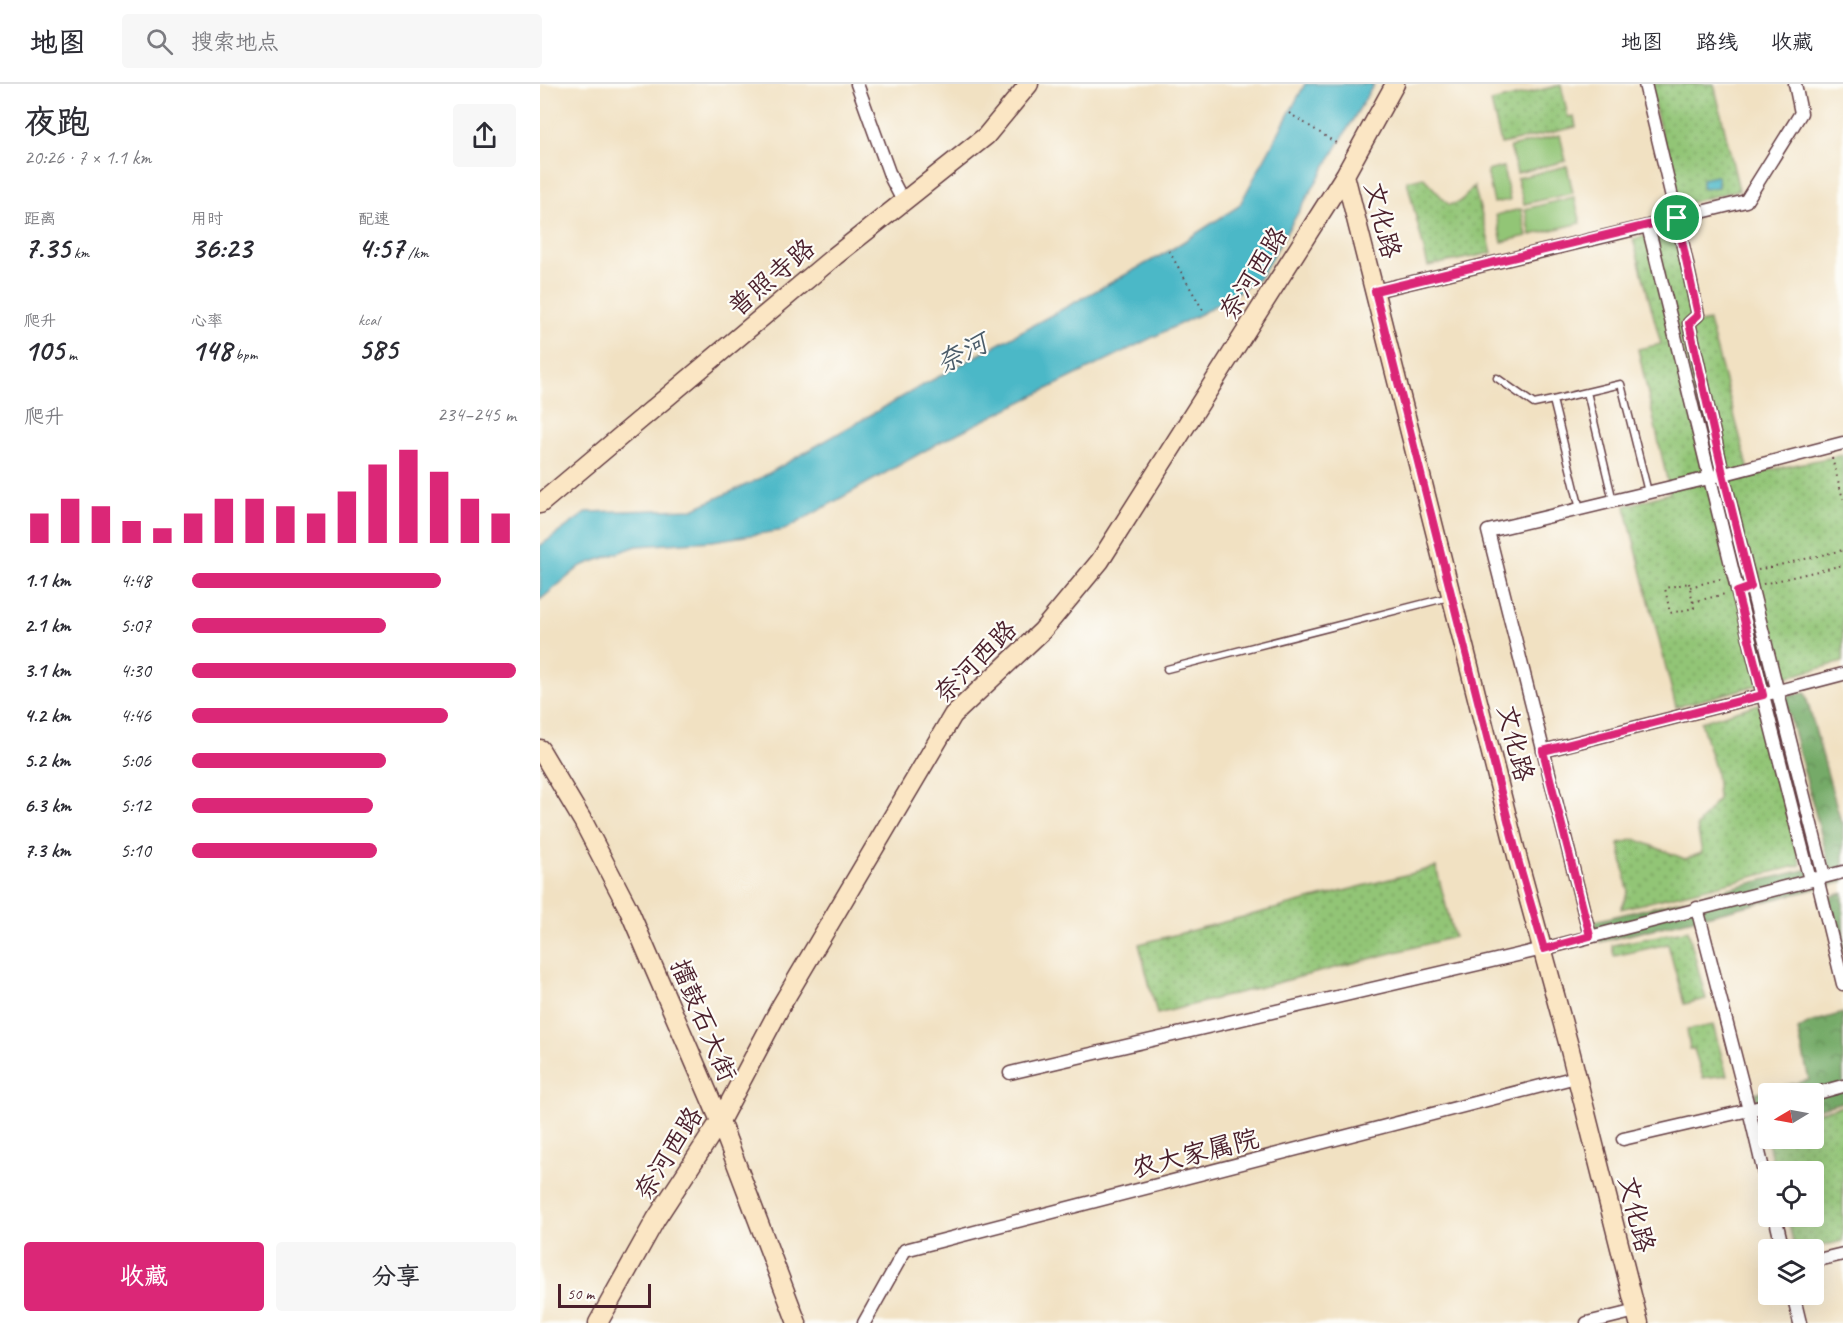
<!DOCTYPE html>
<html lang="zh">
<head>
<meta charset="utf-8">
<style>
  body { margin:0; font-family:Caveat,"LXGW WenKai TC",sans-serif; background:#f7f7f7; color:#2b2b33; height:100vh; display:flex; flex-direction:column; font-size:22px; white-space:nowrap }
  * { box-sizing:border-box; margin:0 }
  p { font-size:20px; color:#7c7c81 }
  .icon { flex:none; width:33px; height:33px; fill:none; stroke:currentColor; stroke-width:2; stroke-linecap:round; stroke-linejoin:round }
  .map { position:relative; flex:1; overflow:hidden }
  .details { display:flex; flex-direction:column; background:#fff; width:540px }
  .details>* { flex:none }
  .needle { width:39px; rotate:260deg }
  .buttons { position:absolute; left:1218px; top:999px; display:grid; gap:12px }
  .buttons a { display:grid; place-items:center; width:66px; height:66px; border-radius:6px; background:#fff; box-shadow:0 6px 24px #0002; font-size:30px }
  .scale { position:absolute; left:18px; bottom:15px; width:93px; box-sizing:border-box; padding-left:6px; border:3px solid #4a1f2b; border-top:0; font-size:16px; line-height:21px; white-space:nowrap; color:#4a1f2b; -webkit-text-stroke:4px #fdfcf7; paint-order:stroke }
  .pin { position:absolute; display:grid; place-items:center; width:51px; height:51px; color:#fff; margin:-26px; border:3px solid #fff; border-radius:50%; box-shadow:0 2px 6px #0007 }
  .round { display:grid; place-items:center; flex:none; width:63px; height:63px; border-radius:6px; background:#f7f7f7 }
  .headline { display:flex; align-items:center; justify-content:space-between; height:102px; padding:0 24px }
  h1 { font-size:33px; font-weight:600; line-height:45px }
  .metrics { display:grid; grid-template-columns:repeat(3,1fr); gap:9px; height:102px; padding:6px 24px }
  .metrics div { display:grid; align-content:center }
  .metrics b { font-size:30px; font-weight:600 }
  .metrics small { font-size:16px; font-weight:400 }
  .metrics p { font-size:16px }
  .chart { height:168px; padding:12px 24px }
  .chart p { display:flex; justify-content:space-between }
  .chart svg { width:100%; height:108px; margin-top:6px; stroke:#db2777; stroke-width:6 }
  .button { display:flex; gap:12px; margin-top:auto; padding:12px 24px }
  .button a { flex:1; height:69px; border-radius:6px; background:#db2777; color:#fff; font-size:24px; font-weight:600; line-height:69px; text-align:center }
  .button a+a { background:#f7f7f7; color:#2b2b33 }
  ul { padding:0 24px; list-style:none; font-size:20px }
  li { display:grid; grid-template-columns:96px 72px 1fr; align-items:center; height:45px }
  li i { height:15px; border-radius:8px; background:#db2777 }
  header { display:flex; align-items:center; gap:36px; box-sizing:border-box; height:84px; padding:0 30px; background:#fff; border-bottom:2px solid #e1e1e2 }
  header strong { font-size:28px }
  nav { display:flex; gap:33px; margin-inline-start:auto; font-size:21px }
  .search { width:420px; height:54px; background:#f7f7f7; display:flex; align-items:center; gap:15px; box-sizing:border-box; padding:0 21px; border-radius:6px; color:#7c7c81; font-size:22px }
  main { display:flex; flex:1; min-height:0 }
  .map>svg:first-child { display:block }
  .green { fill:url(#green-dots); stroke:#6e7250; stroke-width:1.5 }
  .forest { fill:url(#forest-crowns); stroke:#606449; stroke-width:1.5 }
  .pitch { fill:#92c576; stroke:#6e7250; stroke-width:1.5 }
  .water { fill:#4cb8c7; stroke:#4b6c79; stroke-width:1.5 }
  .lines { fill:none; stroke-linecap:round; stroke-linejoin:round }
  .lane-casing { stroke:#633c42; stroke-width:9 }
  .street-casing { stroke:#633c42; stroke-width:15 }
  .secondary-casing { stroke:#633c42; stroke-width:21 }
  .path { stroke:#633c42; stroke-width:2; stroke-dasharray:1.5 4.5; stroke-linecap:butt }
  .lane { stroke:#fff; stroke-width:6 }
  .street { stroke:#fff; stroke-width:12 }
  .secondary { stroke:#fbe6c4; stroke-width:18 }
  .route-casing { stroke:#fff; stroke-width:12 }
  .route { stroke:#db2777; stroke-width:8 }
  .labels { text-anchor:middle; stroke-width:4.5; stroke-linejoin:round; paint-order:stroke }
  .street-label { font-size:26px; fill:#4a1f2b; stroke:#fdfcf7 }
  .water-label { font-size:27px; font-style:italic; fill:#4b5c69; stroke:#fdfcf7 }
</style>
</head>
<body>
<header>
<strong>地图</strong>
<div class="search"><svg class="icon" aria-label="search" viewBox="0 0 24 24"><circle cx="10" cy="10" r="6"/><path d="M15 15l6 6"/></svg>搜索地点</div>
<nav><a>地图</a><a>路线</a><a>收藏</a></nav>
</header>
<main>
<section class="details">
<div class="headline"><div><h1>夜跑</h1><p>20:26 · 7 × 1.1 km</p></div><a class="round"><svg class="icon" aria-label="share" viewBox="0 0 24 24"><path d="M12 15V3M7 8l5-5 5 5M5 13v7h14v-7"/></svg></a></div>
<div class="metrics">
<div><p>距离</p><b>7.35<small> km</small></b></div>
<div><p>用时</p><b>36:23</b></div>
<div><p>配速</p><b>4:57<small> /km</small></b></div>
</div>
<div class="metrics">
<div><p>爬升</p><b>105<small> m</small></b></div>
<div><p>心率</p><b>148<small> bpm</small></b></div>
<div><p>kcal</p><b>585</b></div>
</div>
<div class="chart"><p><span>爬升</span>234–245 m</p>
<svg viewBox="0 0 160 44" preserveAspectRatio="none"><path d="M5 44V32M15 44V26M25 44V29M35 44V35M45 44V38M55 44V32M65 44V26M75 44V26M85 44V29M95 44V32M105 44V23M115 44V12M125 44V6M135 44V15M145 44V26M155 44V32"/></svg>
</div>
<ul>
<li><b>1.1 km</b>4:48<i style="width:77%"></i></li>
<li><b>2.1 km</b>5:07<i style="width:60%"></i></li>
<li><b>3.1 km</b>4:30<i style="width:100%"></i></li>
<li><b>4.2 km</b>4:46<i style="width:79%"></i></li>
<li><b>5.2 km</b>5:06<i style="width:60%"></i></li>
<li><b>6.3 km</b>5:12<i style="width:56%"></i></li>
<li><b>7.3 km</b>5:10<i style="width:57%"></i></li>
</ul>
<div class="button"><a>收藏</a><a>分享</a></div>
</section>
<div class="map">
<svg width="1303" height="1239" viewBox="0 0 1303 1239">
  <defs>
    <pattern id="green-dots" width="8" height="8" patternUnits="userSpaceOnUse" patternTransform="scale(1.5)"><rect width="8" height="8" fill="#92c576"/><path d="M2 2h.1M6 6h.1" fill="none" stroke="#799f61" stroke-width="1.8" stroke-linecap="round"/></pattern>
    <pattern id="forest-crowns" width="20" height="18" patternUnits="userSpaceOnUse" patternTransform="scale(1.5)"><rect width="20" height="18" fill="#75aa67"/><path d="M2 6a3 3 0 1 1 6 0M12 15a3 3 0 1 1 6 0" fill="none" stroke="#628a55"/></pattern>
  </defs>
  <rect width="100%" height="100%" fill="#fdfcf7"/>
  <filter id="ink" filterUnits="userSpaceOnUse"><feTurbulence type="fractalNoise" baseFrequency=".0167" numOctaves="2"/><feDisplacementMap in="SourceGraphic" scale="12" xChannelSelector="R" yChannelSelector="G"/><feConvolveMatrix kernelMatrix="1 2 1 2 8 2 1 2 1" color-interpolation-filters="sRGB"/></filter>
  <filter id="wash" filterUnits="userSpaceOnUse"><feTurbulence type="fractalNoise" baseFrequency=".008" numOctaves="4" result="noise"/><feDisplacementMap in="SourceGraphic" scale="24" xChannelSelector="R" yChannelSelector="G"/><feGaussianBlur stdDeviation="1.35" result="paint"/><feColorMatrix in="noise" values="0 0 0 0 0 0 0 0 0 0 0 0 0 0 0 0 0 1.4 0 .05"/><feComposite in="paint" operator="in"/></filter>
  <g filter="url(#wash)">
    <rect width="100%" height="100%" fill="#f1e1c2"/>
    <path class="green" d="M1109,0h65l25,106 -60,15z
      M1021,1l7,32 6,-1 2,11 -75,17 -10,-42z
      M883,93l26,28 11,-3 14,-16 18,67 -64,13 -21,-85z
      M1133,146l23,94 13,-3 41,153 92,-19 1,3v204l-167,45 -51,-201 45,-13 -32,-144 23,-5 -28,-105z
      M1219,620l42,161 -180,44 7,-18 -9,-47 16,-5 50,20 17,-6 -5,-27 21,-27 -2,-27 -15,-50z
      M896,783l18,70 -297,77 -18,-70z
      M1148,846l18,69 -22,5 -16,-60 -54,12 -2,-11z
      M1173,941l14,50 -24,3 -9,-29h-4l-3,-19z
      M1303,1022v135l-33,8h-15l-8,-32 27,-1v-44l-39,-1 -11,-45 4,-1v13h46v-25z"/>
    <path class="forest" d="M1265,609l36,129h2v60l-243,60 -5,-21 234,-57 -45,-168z
      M1303,809v61l-14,-57z
      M1303,929v89l-29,8v-16h-46v27l-7,2 -6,-30 54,-13 -11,-50 11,-7z"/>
    <path class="pitch" d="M1020,51l6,26 -49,12 -7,-26z
      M1027,82l6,27 -49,11 -7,-26z
      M963,83l7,33 -16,3 -7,-32z
      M1034,113l7,26 -50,12 -6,-26z
      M981,125l6,27 -25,6 -6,-27z"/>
    <path class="water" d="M765,0h69l-115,195 -55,33 -262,129 -158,89 -72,11 -75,5 -56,20 -41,34v-54l47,-34 106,-3 64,-29 159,-91 253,-138 70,-45z
      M1176,92l2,1v10l-14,2 -2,-2v-8z"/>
  </g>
  <g filter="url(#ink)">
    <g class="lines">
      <g class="lane-casing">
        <path id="lane" d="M957,294l37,26 19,-4
          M1047,308l26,109
          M1040,425l-27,-109 68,-16 27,108
          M627,585l282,-72"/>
      </g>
      <g class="street-casing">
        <path id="street" d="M317,0l34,94 12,23
          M1105,0l32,134 69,-17 55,-88 -6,-29
          M1108,142l29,-8 21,97 -9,8 34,151 101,402
          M835,207l273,-65 115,469 80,-21
          M1003,667l220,-56 47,185
          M1277,794l26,106
          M1157,824l52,202 19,-5
          M1050,852l-102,-405 221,-53 134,-35
          M470,989l533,-124 300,-77
          M1274,1010l29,-8
          M1083,1055l126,-29 19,80
          M1235,1132l8,34
          M1274,1177l29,-7
          M1253,1210l7,29
          M324,1239l41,-73 671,-173
          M1047,1239l49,-12"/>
      </g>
      <g class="secondary-casing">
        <path id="secondary" d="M805,91l173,685 51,186 70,277
          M0,420l295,-248 151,-120 43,-52
          M0,665l44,74 44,85 92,213 77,202
          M58,1239l58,-104 64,-98 62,-117 171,-289 89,-84 58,-70 245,-386 50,-91"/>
      </g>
      <path class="path" d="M749,29l50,32
        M629,167l35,61
        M1292,374l11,41
        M1218,486l85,-20
        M1149,499l5,25 -24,5 -5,-25z
        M1223,500l80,-19
        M1150,503l34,-9
        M1153,518l32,-8"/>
      <use href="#lane" class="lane"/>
      <use href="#street" class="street"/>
      <use href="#secondary" class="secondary"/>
    </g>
  </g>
  <g class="lines" filter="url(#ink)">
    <g class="route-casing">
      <path id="route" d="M1137,134l21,97 -9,8 34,151 28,113 -14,5 26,103 -220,56 47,185 -46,13 -26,-89 -143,-569z"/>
    </g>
    <use href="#route" class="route"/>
  </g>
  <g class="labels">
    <g class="street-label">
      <text transform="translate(843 136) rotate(76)" y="9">文化路</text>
      <text transform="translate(713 189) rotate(-58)" y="9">奈河西路</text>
      <text transform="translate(231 193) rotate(-40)" y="9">普照寺路</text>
      <text transform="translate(435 577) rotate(-45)" y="9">奈河西路</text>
      <text transform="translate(976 659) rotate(76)" y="9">文化路</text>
      <text transform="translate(164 936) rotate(67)" y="9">擂鼓石大街</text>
      <text transform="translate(128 1069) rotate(-58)" y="9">奈河西路</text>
      <text transform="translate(655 1069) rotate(-14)" y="9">农大家属院</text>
      <text transform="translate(1097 1130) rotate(76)" y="9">文化路</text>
    </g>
    <g class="water-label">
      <text transform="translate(422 269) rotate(-27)" y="9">奈河</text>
    </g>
  </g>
</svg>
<div class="buttons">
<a><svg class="needle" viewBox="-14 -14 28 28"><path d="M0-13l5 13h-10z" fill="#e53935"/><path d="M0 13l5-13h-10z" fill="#7c7c81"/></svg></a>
<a><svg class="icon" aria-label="locate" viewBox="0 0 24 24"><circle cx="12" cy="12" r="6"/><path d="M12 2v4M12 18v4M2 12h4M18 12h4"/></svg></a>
<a><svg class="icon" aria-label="layers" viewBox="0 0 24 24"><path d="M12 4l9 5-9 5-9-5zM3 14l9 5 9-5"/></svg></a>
</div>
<div class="scale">50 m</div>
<div class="pin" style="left:1137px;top:134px;background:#1e9e55"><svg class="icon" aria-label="arrive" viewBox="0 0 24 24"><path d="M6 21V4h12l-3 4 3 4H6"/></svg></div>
</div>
</main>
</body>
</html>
